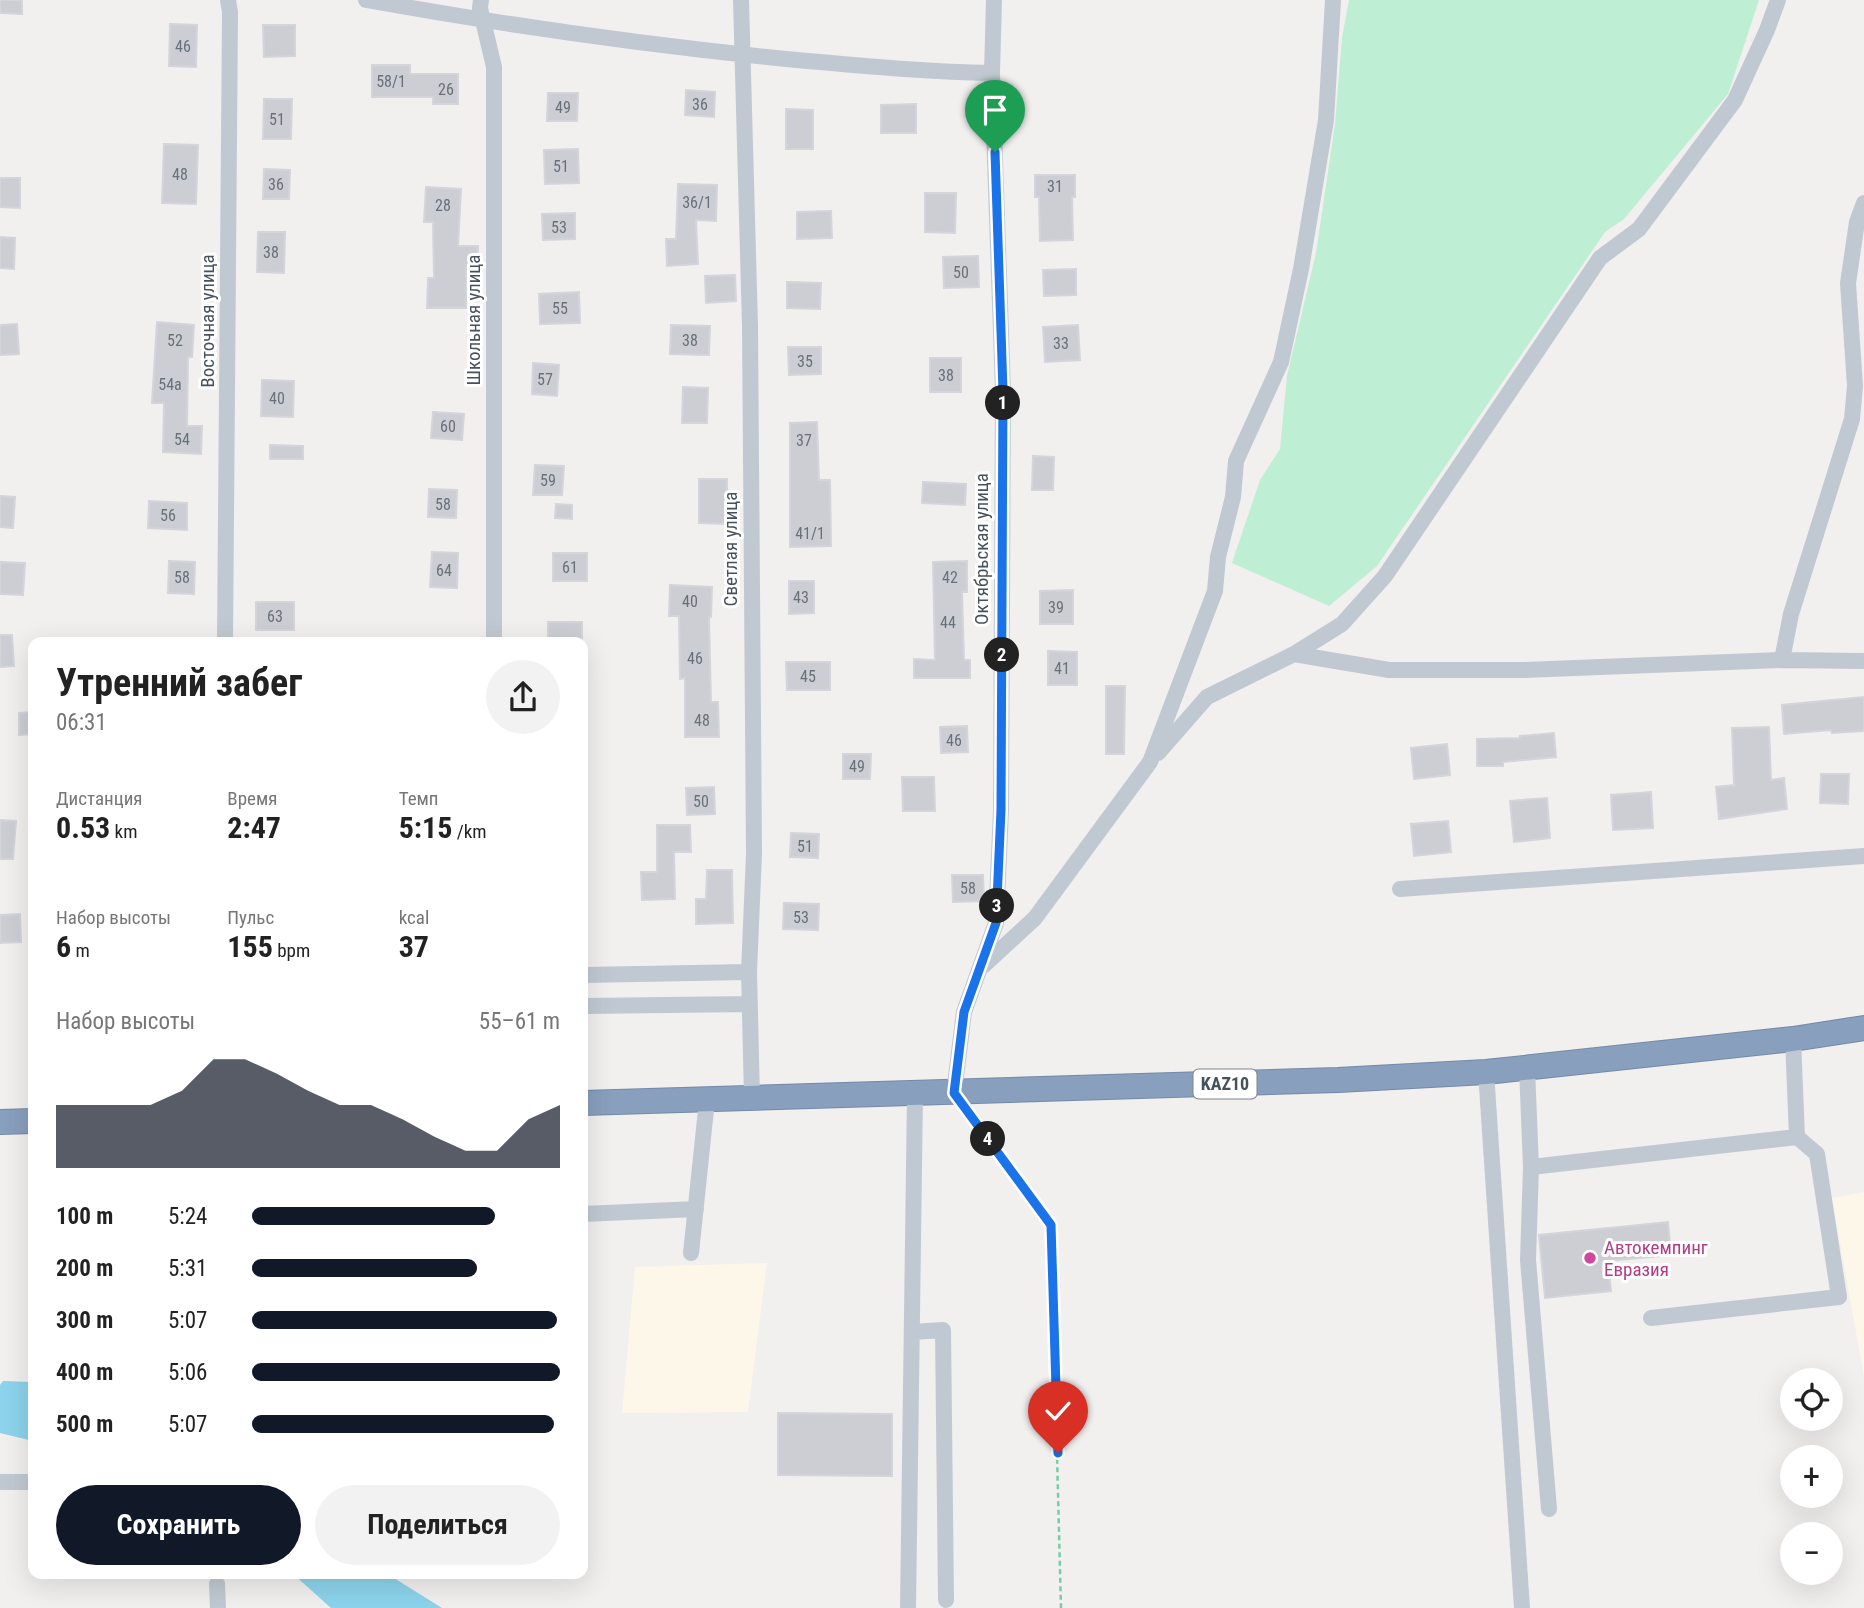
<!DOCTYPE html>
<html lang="ru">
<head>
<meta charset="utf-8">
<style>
  body { margin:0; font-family:"Roboto Condensed",sans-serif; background:#f2f2f2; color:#222; height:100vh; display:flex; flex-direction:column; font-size:26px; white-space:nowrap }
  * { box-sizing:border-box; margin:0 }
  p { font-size:23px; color:#767676 }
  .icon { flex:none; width:38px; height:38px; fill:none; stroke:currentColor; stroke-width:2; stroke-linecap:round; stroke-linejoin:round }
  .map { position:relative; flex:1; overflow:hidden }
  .sheet { position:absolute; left:28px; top:637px; width:560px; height:942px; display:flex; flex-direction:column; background:#fff; border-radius:14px; box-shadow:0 7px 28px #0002 }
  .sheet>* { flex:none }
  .buttons { position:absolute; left:1780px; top:1368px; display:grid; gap:14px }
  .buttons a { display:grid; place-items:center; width:63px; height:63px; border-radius:50%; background:#fff; box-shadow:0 7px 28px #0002; font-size:35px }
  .pin { position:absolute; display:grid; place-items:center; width:60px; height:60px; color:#fff; margin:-72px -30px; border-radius:50% 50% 50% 0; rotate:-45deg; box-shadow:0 0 7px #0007 }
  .pin .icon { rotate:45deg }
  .km { position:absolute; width:35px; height:35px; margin:-18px; border-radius:50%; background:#222; color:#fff; font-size:19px; line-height:35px; text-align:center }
  .round { display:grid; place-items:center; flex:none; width:74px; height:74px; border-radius:37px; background:#f2f2f2 }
  .head { display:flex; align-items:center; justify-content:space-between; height:119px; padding:0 28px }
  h1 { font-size:38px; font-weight:700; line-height:52px }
  .stats { display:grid; grid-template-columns:repeat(3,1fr); gap:10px; height:119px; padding:7px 28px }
  .stats div { display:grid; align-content:center }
  .stats b { font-size:30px; font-weight:700 }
  .stats small { font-size:19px; font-weight:400 }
  .stats p { font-size:19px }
  .chart { height:196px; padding:14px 28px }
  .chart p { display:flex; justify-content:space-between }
  .chart svg { width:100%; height:126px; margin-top:7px; fill:#111827; opacity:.7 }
  .button { display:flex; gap:14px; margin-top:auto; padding:14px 28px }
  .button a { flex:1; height:80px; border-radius:42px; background:#111827; color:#fff; font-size:28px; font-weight:700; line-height:80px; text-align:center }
  .button a+a { background:#f2f2f2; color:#222 }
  ul { padding:0 28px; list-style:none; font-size:23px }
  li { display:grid; grid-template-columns:112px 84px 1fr; align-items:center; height:52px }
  li i { height:18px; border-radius:9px; background:#111827 }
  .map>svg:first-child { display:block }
  .commercial { fill:#fcf7e9 }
  .green { fill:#beeed3 }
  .water { fill:#8cd3eb }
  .building { fill:#ccced4; stroke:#d3d5db; stroke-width:2 }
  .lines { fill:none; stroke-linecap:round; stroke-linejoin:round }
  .highway-casing { stroke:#738aa9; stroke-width:26 }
  .path { stroke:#77cca6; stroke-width:2.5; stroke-dasharray:5 3.5; stroke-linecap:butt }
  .minor { stroke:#c0c9d1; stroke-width:16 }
  .highway { stroke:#889fbd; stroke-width:24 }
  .route-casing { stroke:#fff; stroke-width:14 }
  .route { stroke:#1a73e8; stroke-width:9 }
  .hotel-dot { fill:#d1479c; stroke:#fff; stroke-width:2.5 }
  .labels { text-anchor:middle; stroke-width:6; stroke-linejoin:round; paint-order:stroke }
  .number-label { font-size:16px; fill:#68707a }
  .shield { fill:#fff; stroke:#7e858d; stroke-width:2 }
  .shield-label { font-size:18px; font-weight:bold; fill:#47515c }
  .street-label { font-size:19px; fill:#47515c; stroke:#fff }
  .hotel-label { font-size:19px; fill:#b23c85; stroke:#fff; text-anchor:start }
</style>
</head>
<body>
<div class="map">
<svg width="1864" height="1608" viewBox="0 0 1864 1608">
  <rect width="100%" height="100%" fill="#f2efef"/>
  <path class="commercial" d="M1864,1192v185l-32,-179z
    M767,1263l-19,149 -126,1 13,-146z"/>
  <path class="green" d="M1349,0h410l-31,94 -104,125 -19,13 -228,334 -48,40 -97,-43 28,-83 20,-31 7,-73 29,-123 19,-129 7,-86z"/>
  <path class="water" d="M3,1381l30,1v59l-33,-8v-48z
    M292,1573h94l56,35h-111z"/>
  <path class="building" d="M0,0h22v14l-22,-1z
    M170,24l27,1 -1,42 -27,-1z
    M263,25h32v31l-31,1z
    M372,65h38v9h48v30h-25v-7h-61z
    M686,90l29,2 -1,25 -29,-2z
    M548,93h30l-1,28h-30z
    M264,99h28l-1,40h-28z
    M916,104v29h-35v-28z
    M786,109l27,1v39h-27z
    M164,144l34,1 -2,59 -34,-1z
    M578,149l1,34 -34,1 -1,-34z
    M264,169l26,1 -1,29h-26z
    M1035,175h40v22h-3l1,43 -33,1 -1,-44h-4z
    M0,178h20v30l-20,-1z
    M678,184l39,1 -1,36 -20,-1 2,44 -31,2 -1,-27h10z
    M426,187l35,2 -3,57h20v21h-12v41h-39l1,-30h6l-1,-56h-9z
    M925,193h31l-1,40 -30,-1z
    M831,211l1,27 -35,1v-27z
    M575,213v26l-32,1 -1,-26z
    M258,232h27l-1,41 -27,-1z
    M0,237l15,1 -1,31 -14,-1z
    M978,256l1,31 -35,1 -1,-31z
    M1076,269v26l-32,1 -1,-26z
    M735,275l1,26 -30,2 -1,-27z
    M787,282l34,1 -1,26 -33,-1z
    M579,292l1,31 -40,1 -1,-30z
    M157,322l37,3 -2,32h-4l-1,69h15l-1,28 -38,-2 1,-49h-12z
    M17,324l2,30 -19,1v-30z
    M671,325l39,1 -1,29 -39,-1z
    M1078,325l2,35 -35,2 -2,-35z
    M788,347h33v27l-32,1z
    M930,358h31v34h-31z
    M533,363l26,2 -2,31 -25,-2z
    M262,380l32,1 -1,36 -32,-1z
    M683,387l25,1 -1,35h-25z
    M433,412l31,2 -2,26 -31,-2z
    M817,422l2,58h11l1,66 -41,1v-124z
    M270,445l33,1v13h-33z
    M1033,456l21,1 -1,33h-21z
    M535,465l29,1 -2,29h-29z
    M699,479h28v45l-28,-1z
    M923,482l43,2 -1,21 -43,-2z
    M429,489l28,1 -1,28 -28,-1z
    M0,496l15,1 -2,31 -13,-1z
    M149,501l38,2v27l-39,-2z
    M556,504l16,1v14l-17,-1z
    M432,552l26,1 -1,35 -27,-1z
    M553,553h34v28h-34z
    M169,561l26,1 -1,32 -26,-1z
    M967,561v31h-5l2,68h6v18h-56v-19l21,1 -2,-98z
    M0,562l25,1 -2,32 -23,-1z
    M789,581h25v32l-25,1z
    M670,585l42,2 -1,30h-2l2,85h7l1,35h-34v-59l-5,1 -1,-63h-10z
    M1073,590v34h-33v-33z
    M256,602h38v28h-38z
    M548,622h34v20h-34z
    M0,635h12l2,31 -14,1z
    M1048,651l29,1v33h-29z
    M786,662h44v28h-43z
    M1106,686h19l-1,68h-18z
    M1864,697v34l-32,2 -1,-3 -47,4 -2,-29z
    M33,712v22l-14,1v-22z
    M967,726l1,26 -27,1 -1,-26z
    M1769,727l2,53 13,-2 3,31 -68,10 -3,-32 18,-2 -2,-57z
    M1554,733l2,24 -53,5v4h-26v-27l43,-1v-2z
    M1447,744l3,31 -36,4 -3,-31z
    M843,754h28l-1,25h-27z
    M1821,774h28l-1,30 -28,-1z
    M902,777h32l1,34h-32z
    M714,787l1,27 -28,1 -1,-27z
    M1651,792l2,36 -40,2 -2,-35z
    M1547,798l3,40 -36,4 -4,-41z
    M0,820l16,1 -3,38h-13z
    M1448,821l3,31 -37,4 -3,-32z
    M657,825h33l1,27h-17l1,47 -33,1 -1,-28h16z
    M791,833l28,1 -1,24 -28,-1z
    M707,870h25l1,53 -37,1v-25h10z
    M952,875h31l1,26 -31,1z
    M784,903l35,1 -1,26 -35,-1z
    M20,914l1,28 -21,1v-28z
    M1668,1222l3,33 -63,6 3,30 -66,7 -6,-63z
    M778,1413l114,1v62l-114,-1z"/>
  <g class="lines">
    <g class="highway-casing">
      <path id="highway" d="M583,1103l755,-23 148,-8 307,-33 71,-11
        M0,1122l33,-1"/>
    </g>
    <path class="path" d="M968,1112l83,113 10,383"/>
    <path class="minor" d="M366,0c139,25 279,45 420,59 69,6 137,13 206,14
      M481,0l-1,8 14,59v575
      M741,0l9,326 4,527 -5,119 3,126
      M225,642l5,-630 -2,-12
      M1294,654l95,16h134l259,-10 82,1
      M1782,660l9,-46 61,-195 3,-33 -7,-103 9,-61 7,-19
      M1158,753l49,-56 87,-43 48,-30 43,-48 215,-318 39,-29 96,-129 32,-70 11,-30
      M1400,889l464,-33
      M983,966l52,-48 115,-156 65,-171 3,-34 15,-60 3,-36 45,-99 20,-93 25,-149 7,-120
      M583,975l166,-3
      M583,1006l167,-2
      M1793,1039l4,98
      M1527,1068l4,99 -3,93 21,249
      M1486,1072l36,536
      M954,1093l10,-81 32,-89 5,-113 2,-419 -11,-318 2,-73
      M1531,1167l266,-30 20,17 22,143 -188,21
      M583,1214l113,-5
      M691,1253l16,-153
      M912,1332l31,-2 3,270
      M0,1482h33
      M217,1584l1,24
      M908,1608l7,-514"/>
    <use href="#highway" class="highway"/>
  </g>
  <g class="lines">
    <g class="route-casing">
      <path id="route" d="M995,152l8,239 -2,419 -5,113 -32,89 -10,81 97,132 7,228"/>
    </g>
    <use href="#route" class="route"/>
  </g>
  <circle class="hotel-dot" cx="1590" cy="1258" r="7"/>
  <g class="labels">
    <g class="number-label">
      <text x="183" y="52">46</text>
      <text x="391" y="87">58/1</text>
      <text x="446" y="95">26</text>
      <text x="700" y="110">36</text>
      <text x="563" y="113">49</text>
      <text x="277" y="125">51</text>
      <text x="561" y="172">51</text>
      <text x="180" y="180">48</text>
      <text x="276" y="190">36</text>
      <text x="1055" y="192">31</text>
      <text x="697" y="208">36/1</text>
      <text x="443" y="211">28</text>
      <text x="559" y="233">53</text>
      <text x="271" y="258">38</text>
      <text x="961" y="278">50</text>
      <text x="560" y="314">55</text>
      <text x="175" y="346">52</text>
      <text x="690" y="346">38</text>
      <text x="1061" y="349">33</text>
      <text x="805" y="367">35</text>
      <text x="946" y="381">38</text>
      <text x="545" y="385">57</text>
      <text x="170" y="390">54а</text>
      <text x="277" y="404">40</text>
      <text x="448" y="432">60</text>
      <text x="182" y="445">54</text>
      <text x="804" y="446">37</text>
      <text x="548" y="486">59</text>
      <text x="443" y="510">58</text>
      <text x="168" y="521">56</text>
      <text x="810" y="539">41/1</text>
      <text x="570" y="573">61</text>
      <text x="444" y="576">64</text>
      <text x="182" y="583">58</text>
      <text x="950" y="583">42</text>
      <text x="801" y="603">43</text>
      <text x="690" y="607">40</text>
      <text x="1056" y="613">39</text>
      <text x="275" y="622">63</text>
      <text x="948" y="628">44</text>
      <text x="695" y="664">46</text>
      <text x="1062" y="674">41</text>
      <text x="808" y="682">45</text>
      <text x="702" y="726">48</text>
      <text x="954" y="746">46</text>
      <text x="857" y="772">49</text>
      <text x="701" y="807">50</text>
      <text x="805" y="852">51</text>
      <text x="968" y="894">58</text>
      <text x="801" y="923">53</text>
    </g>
    <rect class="shield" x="1193.5" y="1069.5" width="63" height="29" rx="5"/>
    <g class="shield-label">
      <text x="1225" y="1090">KAZ10</text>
    </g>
    <g class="street-label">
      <text transform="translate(473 320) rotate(-90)" y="7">Школьная улица</text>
      <text transform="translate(207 321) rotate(-90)" y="7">Восточная улица</text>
      <text transform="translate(730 549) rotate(-90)" y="7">Светлая улица</text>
      <text transform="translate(981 549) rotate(-90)" y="7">Октябрьская улица</text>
    </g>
    <g class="hotel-label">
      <text x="1604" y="1254">Автокемпинг<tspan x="1604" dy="22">Евразия</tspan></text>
    </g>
  </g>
</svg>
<div class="buttons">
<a><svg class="icon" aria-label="locate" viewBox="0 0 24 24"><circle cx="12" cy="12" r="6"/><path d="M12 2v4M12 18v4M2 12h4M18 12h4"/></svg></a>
<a>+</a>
<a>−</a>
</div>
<div class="pin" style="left:995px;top:152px;background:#1e9e55"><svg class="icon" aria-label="arrive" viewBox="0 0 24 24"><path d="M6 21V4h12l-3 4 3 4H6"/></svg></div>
<div class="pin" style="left:1058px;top:1453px;background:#d93025"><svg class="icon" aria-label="check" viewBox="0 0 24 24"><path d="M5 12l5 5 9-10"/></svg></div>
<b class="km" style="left:1003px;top:403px">1</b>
<b class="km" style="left:1002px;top:655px">2</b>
<b class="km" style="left:997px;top:906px">3</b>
<b class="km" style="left:988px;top:1139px">4</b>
<section class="sheet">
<div class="head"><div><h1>Утренний забег</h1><p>06:31</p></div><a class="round"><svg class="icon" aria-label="share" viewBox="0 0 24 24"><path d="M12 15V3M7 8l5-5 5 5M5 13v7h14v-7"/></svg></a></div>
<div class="stats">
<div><p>Дистанция</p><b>0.53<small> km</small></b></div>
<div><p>Время</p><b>2:47</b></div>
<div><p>Темп</p><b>5:15<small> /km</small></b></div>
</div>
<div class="stats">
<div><p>Набор высоты</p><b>6<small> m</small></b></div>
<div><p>Пульс</p><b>155<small> bpm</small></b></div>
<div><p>kcal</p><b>37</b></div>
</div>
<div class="chart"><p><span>Набор высоты</span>55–61 m</p>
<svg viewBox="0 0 160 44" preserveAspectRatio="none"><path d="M0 44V22L10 22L20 22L30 22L40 17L50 6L60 6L70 11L80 17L90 22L100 22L110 27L120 33L130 38L140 38L150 27L160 22V44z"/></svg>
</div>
<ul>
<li><b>100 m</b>5:24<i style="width:79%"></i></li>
<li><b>200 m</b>5:31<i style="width:73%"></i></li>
<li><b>300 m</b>5:07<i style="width:99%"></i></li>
<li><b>400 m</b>5:06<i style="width:100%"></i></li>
<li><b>500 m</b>5:07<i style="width:98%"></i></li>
</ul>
<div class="button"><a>Сохранить</a><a>Поделиться</a></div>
</section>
</div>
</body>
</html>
